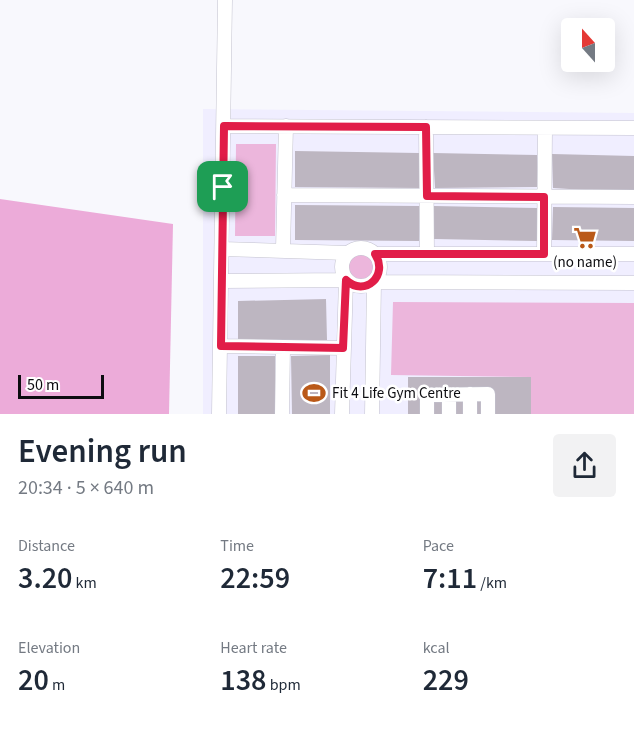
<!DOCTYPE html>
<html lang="en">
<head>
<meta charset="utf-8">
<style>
  body { margin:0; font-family:"Source Sans 3",sans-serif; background:#f2f2f3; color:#1f2937; height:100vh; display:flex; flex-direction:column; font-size:22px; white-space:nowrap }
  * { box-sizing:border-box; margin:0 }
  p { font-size:20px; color:#747a83 }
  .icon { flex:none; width:33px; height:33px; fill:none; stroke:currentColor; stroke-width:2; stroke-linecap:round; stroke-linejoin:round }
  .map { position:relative; height:414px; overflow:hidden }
  .drawer { display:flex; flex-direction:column; background:#fff; flex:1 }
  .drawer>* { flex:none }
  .needle { width:39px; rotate:339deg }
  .fabs { position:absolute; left:561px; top:18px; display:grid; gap:12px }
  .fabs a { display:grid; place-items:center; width:54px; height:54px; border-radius:6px; background:#fff; box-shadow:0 6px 24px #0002; font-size:30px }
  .scale { position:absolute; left:18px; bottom:15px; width:86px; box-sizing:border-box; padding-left:6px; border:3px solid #0c0c10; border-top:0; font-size:16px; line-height:21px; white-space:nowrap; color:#0c0c10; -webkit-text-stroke:4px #fff; paint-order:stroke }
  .pin { position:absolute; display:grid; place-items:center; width:51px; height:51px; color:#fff; margin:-26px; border-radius:12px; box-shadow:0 3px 9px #0006 }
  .round { display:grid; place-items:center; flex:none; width:63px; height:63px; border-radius:6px; background:#f2f2f3 }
  .overview { display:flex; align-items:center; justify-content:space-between; height:102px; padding:0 18px }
  h1 { font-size:33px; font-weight:600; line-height:45px }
  .stats { display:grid; grid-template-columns:repeat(3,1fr); gap:9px; height:102px; padding:6px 18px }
  .stats div { display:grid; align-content:center }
  .stats b { font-size:30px; font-weight:600 }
  .stats small { font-size:16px; font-weight:400 }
  .stats p { font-size:16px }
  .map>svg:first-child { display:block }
  .built { fill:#f0eeff }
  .green { fill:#ecb6dc }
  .forest { fill:#ecabd9 }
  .building { fill:#bdb6c1 }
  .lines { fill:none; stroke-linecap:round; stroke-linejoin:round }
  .minor-casing { stroke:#c3c2cf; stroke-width:15 }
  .minor { stroke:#fff; stroke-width:14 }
  .route-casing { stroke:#fff; stroke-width:12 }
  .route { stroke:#e11d48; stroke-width:8 }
  .labels { text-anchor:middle; stroke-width:5; stroke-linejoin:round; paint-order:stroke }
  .poi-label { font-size:15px; fill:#0c0c10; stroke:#fff }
</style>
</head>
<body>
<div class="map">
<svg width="634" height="414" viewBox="0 0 634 414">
  <rect width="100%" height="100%" fill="#f8f8fd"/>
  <path class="built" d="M203,109l431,4v301h-431z"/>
  <path class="green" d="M236,144h40l-1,92h-40z
    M348 267a13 13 0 1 1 26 0a13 13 0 1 1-26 0Z
    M393,302l241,1v111h-103l-1,-37 -139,-2z"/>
  <path class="forest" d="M0,199l173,25 -4,190h-169z"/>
  <path class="building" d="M295,151l124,2 2,35 -126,-1z
    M433,153l104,2 2,32 -104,1z
    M552,154l82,2v37l-81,-5z
    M295,205l125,1 -1,35 -124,-1z
    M434,206l103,2v33l-103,-2z
    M553,207l81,1v33l-82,-1z
    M326,299l1,41 -89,2v-41z
    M330,355v59h-38l-1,-58z
    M238,356h37v58h-37z
    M408,377h123v37h-123z"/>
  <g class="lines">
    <g class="minor-casing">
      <path id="minor" d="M224,126l410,2
        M426,127l1,127
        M284,195l350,2
        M342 267a19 19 0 1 1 38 0a19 19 0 1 1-38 0Z
        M222,249l125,4
        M283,249l3,-123
        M375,254h259
        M544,254l1,-126
        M222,281l124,-1 -4,134
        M221,346l122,2
        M219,414l6,-414
        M282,414l1,-67
        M372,414l2,-132 260,1
        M427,414v-19l61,-1v20
        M449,414v-19
        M470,414v-20"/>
    </g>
    <use href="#minor" class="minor"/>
  </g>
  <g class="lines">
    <g class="route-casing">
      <path id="route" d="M224,126l202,1 1,69 117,1v57h-169c14,21 -10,44 -29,26l-3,68 -122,-2z"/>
    </g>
    <use href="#route" class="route"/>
  </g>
  <defs>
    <g id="supermarket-bare" transform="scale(1.8)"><path d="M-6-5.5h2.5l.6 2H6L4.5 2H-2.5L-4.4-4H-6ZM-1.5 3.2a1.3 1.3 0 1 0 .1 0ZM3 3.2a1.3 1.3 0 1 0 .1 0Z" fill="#ba5918" stroke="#fff" stroke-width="2.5" paint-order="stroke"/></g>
    <g id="stadium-bare" transform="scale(1.8)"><path d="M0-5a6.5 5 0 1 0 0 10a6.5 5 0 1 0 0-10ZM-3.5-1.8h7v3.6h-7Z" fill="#ba5918" stroke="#fff" stroke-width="2.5" paint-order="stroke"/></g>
  </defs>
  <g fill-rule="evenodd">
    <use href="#supermarket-bare" x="585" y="238"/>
    <use href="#stadium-bare" x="314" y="393"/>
  </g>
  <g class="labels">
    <g class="poi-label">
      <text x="585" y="267">(no name)</text>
      <text x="332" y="398" text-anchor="start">Fit 4 Life Gym Centre</text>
    </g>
  </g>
</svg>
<div class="fabs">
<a><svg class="needle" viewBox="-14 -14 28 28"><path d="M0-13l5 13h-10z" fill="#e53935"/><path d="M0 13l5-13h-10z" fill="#747a83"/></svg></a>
</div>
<div class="scale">50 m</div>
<div class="pin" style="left:223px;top:187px;background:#1e9e55"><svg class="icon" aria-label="arrive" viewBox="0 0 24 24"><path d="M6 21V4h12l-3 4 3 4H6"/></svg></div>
</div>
<section class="drawer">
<div class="overview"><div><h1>Evening run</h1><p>20:34 · 5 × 640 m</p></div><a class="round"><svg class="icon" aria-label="share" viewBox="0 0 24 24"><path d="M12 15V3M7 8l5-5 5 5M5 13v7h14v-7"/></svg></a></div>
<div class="stats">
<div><p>Distance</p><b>3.20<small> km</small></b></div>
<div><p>Time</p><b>22:59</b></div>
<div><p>Pace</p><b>7:11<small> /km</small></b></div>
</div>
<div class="stats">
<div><p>Elevation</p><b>20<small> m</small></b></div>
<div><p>Heart rate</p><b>138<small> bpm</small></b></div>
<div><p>kcal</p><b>229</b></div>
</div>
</section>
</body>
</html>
